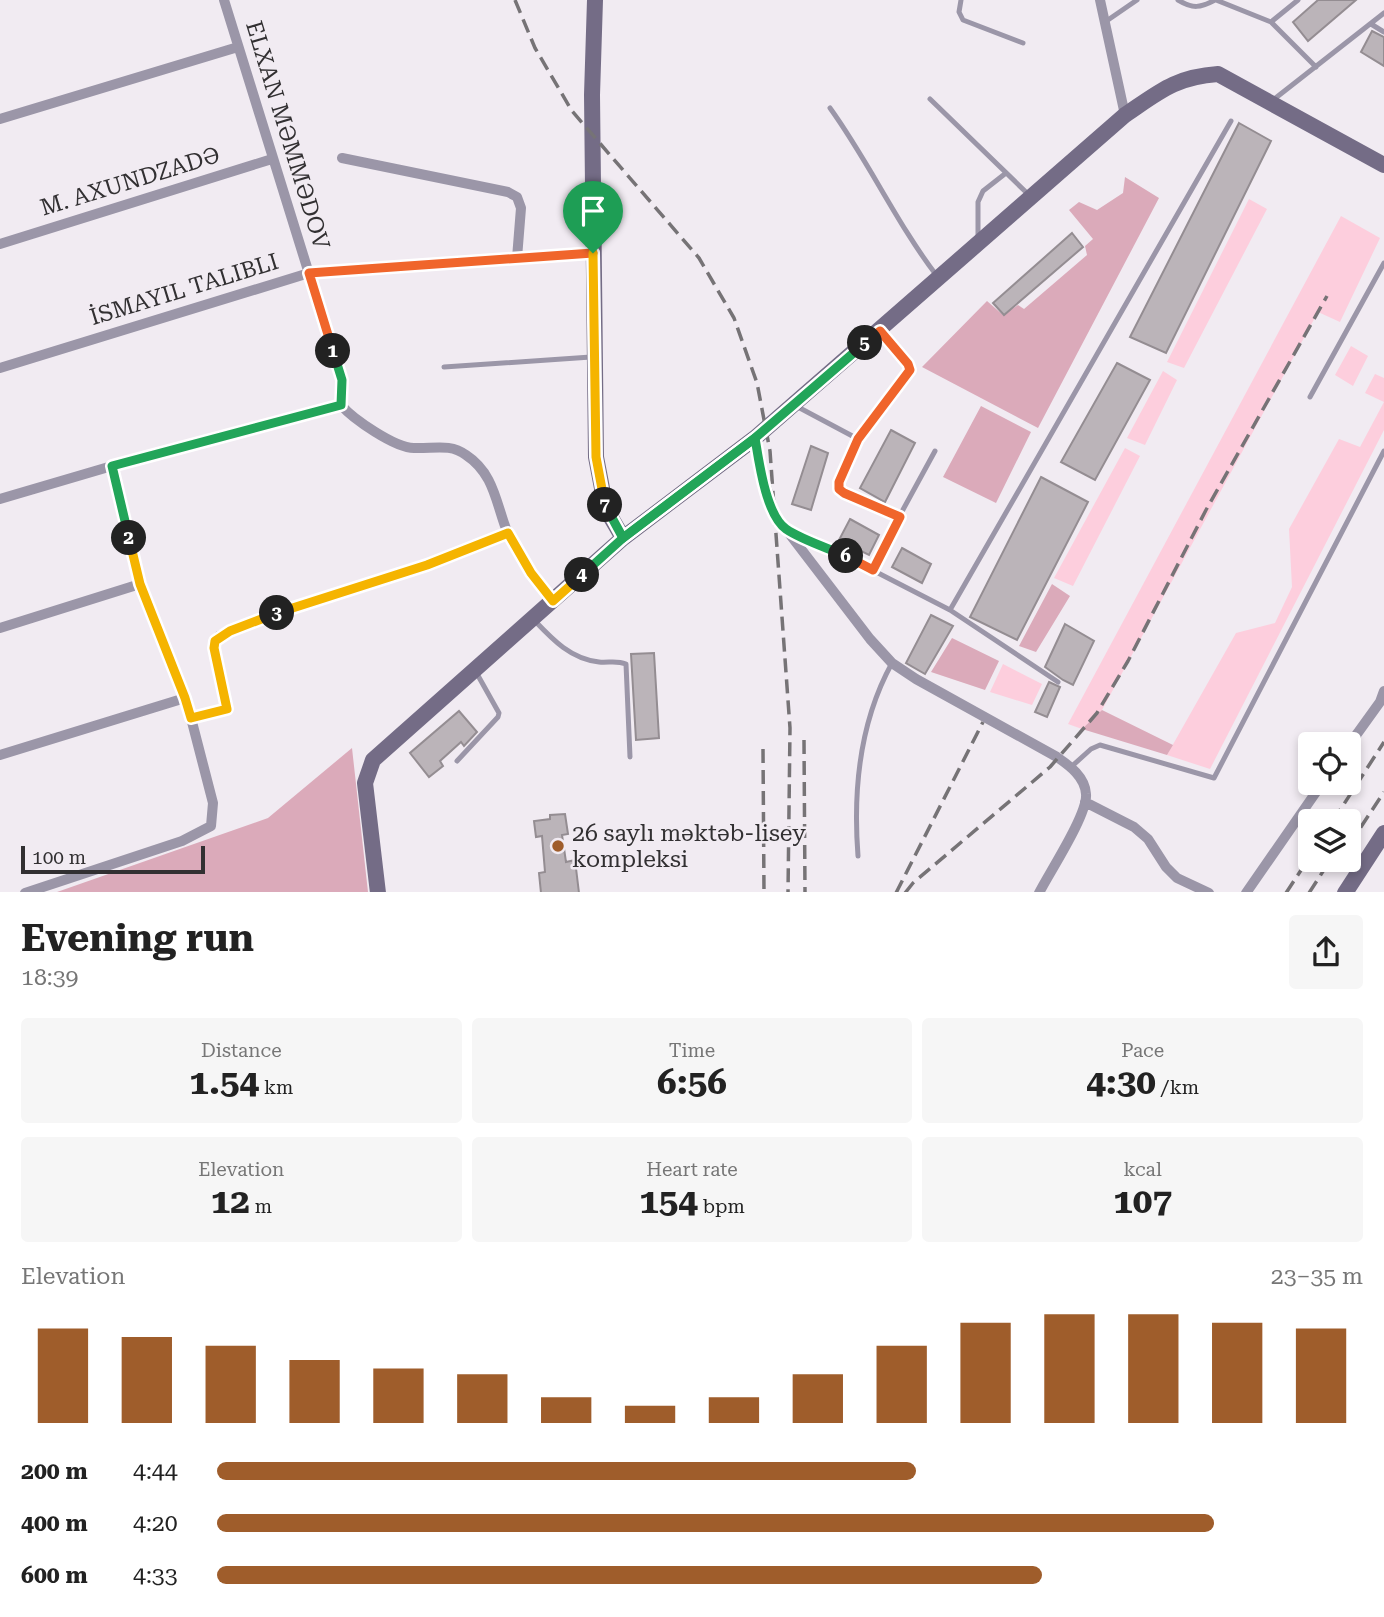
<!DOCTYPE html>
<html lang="en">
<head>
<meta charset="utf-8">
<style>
  body { margin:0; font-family:"Roboto Serif",serif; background:#f6f6f6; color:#222; height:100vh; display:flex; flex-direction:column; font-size:26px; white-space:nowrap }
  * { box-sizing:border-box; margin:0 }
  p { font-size:23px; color:#767676 }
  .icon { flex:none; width:38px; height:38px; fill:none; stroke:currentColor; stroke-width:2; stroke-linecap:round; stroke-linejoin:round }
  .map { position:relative; height:892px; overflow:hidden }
  .sheet { display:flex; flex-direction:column; background:#fff; flex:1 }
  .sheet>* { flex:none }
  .tools { position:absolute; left:1298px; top:732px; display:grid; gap:14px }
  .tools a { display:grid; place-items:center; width:63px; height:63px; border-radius:7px; background:#fff; box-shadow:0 4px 10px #0003; font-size:35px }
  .scale { position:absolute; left:21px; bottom:18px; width:184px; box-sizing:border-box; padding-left:7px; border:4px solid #323032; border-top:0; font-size:19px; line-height:24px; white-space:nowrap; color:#323032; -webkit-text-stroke:5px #f1ebf2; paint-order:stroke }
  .pin { position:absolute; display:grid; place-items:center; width:60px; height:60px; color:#fff; margin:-72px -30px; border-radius:50% 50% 50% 0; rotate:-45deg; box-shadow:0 0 7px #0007 }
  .pin .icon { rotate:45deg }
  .km { position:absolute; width:35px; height:35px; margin:-18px; border-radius:50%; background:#222; color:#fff; font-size:19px; line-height:35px; text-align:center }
  .round { display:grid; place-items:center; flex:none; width:74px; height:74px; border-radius:7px; background:#f6f6f6 }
  .overview { display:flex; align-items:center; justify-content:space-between; height:119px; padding:0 21px }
  h1 { font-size:38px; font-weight:700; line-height:52px }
  .metrics { display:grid; grid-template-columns:repeat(3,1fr); gap:10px; height:119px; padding:7px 21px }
  .metrics div { display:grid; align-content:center; border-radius:7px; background:#f6f6f6; text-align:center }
  .metrics b { font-size:35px; font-weight:700 }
  .metrics small { font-size:19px; font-weight:400 }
  .metrics p { font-size:19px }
  .chart { height:196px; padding:14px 21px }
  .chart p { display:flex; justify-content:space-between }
  .chart svg { width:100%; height:126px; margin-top:7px; stroke:#9f5d2b; stroke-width:6 }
  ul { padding:0 21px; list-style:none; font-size:23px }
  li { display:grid; grid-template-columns:112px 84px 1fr; align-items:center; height:52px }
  li i { height:18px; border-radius:9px; background:#9f5d2b }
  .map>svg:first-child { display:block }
  .green { fill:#fdcedd }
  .forest { fill:#dbaaba }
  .building { fill:#bbb4b9; stroke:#948d92; stroke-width:2 }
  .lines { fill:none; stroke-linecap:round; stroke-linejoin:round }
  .service { stroke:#9b96a8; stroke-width:5 }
  .minor { stroke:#9b96a8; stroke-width:10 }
  .secondary { stroke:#746c86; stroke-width:16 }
  .rail { stroke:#767376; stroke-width:3.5; stroke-dasharray:14 7; stroke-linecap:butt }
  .split-1-casing { stroke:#fff; stroke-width:14 }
  .split-2-casing { stroke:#fff; stroke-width:14 }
  .split-3-casing { stroke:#fff; stroke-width:14 }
  .split-4-casing { stroke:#fff; stroke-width:14 }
  .split-5-casing { stroke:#fff; stroke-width:14 }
  .split-6-casing { stroke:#fff; stroke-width:14 }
  .split-7-casing { stroke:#fff; stroke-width:14 }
  .split-8-casing { stroke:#fff; stroke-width:14 }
  .split-1 { stroke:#f0652b; stroke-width:9 }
  .split-2 { stroke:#22a559; stroke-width:9 }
  .split-3 { stroke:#f5b400; stroke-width:9 }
  .split-4 { stroke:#f5b400; stroke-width:9 }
  .split-5 { stroke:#22a559; stroke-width:9 }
  .split-6 { stroke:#f0652b; stroke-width:9 }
  .split-7 { stroke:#22a559; stroke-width:9 }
  .split-8 { stroke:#f5b400; stroke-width:9 }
  .poi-dot { fill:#9f5d2b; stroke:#f1ebf2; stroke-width:2.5 }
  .labels { text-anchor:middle; stroke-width:5; stroke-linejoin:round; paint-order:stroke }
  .street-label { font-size:23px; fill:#323032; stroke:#f1ebf2 }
  .poi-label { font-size:23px; fill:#323032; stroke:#f1ebf2; text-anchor:start }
</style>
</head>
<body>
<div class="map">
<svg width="1384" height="893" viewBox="0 0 1384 893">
  <rect width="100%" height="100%" fill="#f1ebf2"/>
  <path class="green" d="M1249,199l18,10 -83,159 -17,-6z
    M1341,216l39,22 -40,84 -22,-10 -216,398 -20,19 -14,-5z
    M1351,346l17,10 -15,30 -18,-11z
    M1163,371l14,9 -32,65 -18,-7z
    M1375,374l9,4v52l-174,339 -43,-14 69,-122 39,-10 17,-36 -3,-58 50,-90 21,8 24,-45 -19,-9z
    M1125,448l15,8 -67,130 -19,-8z
    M1003,664l39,20 -10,21 -42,-13z"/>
  <path class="forest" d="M1125,177l34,21 -121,230 -116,-61 65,-66 16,14 15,-10 6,4 63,-54 -2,-9 8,-7 -24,-29 10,-8 18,8 26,-17z
    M981,406l50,26 -35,71 -53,-26z
    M1052,584l18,12 -34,56 -17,-6z
    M952,638l47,23 -14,29 -54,-18z
    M1102,710l71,35 -6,10 -85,-26z
    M352,748l16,144h-311l211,-74z"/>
  <path class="building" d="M1318,0h38l-48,41 -15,-19z
    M1372,31l12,6v29l-23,-14z
    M1239,123l32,18 -105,212 -36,-16z
    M1072,233l11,14 -79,68 -11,-12z
    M1117,363l33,17 -55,100 -34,-18z
    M891,430l24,13 -30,59 -25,-14z
    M811,446l17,7 -17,57 -19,-6z
    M1041,477l47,25 -71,138 -47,-23z
    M850,519l29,16 -10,20 -30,-15z
    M902,548l29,16 -9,19 -30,-16z
    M931,615l22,11 -28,48 -19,-11z
    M1065,624l29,17 -21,44 -10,-5 -18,-13z
    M654,653l5,85 -23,2 -5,-86z
    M1049,682l11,5 -13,30 -12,-5z
    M459,711l18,21 -13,14 -3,-4 -21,19 3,5 -14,11 -19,-24z
    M565,814l3,20 -6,1 4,27 9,-2 4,33h-38l-2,-20 6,-1 -3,-36 -6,1 -2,-16 16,-2v-4z"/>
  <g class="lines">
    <path class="service" d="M961,0l-2,12 4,8 60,23
      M1178,0c15,9 22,8 37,0
      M1216,0l55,22 27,-22
      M1105,22l32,-22
      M1271,22l45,45
      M1371,24l13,8
      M930,99l99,96
      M1273,100l111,-87
      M830,108c39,54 67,116 107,168
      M978,238v-36l5,-11 23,-18
      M444,367l147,-10
      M1310,397l74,-134
      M796,406l62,33
      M899,517l36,-66
      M791,532l56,25 103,53 108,72
      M873,570l26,-53 -55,-24 -5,-4v-6l19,-44 52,-69 -2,-6 -28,-34
      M950,610l281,-489
      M535,621c18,19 36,38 64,41 10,1 17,-2 27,2l4,93
      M457,761l41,-44 1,-4 -23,-41
      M1071,767l20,-18 9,-4 114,33 170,-327
      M858,856c-5,-65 2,-135 34,-193"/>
    <path class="minor" d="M224,0l118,380 -1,25
      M1100,0l25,115
      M0,119l238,-72
      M342,158l166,34 9,5 4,11 -4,50
      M0,244l272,-85
      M0,368l309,-95 284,-20
      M341,405c12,14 54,43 73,43 19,1 36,-5 52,7 29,19 30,50 42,79 12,25 28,46 45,67
      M755,438l7,35 13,42 95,124 22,24 24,16 141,78c13,9 28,20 29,37 2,20 -37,79 -47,99
      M0,499l112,-33 229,-61
      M0,628l140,-44
      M191,718l36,-9 -13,-61 1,-7 4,-5 52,-21 156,-51 81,-31
      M1349,745l31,-43 4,-11
      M0,755l185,-57
      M1085,802l49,25 14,12 18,28 11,11 32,15
      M25,893l157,-52 29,-15 2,-23 -22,-85 -6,-20 -45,-114 -28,-118
      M1246,893l77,-111"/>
    <path class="secondary" d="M595,0l-3,95 4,362 10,52 17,29
      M378,893l-13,-110 8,-23 250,-222 132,-100 370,-323c34,-23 50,-38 93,-41l166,91
      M1345,893l39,-60"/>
    <path class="rail" d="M515,0l20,48 37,63 127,147 35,60 23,65 13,68 20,277 -2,165
      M804,740l1,153
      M763,749l1,144
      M1333,821l51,-79
      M1349,845l35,-53
      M896,893l87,-171
      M905,893l8,-10 137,-116 47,-54 31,-52 78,-151 121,-214
      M1286,893l25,-38
      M1309,893l22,-34"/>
  </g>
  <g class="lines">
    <g class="split-1-casing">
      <path id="split-1" d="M333,351l-24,-78 284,-20"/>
    </g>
    <g class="split-2-casing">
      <path id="split-2" d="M129,538l-17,-72 229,-61 1,-25 -9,-29"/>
    </g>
    <g class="split-3-casing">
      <path id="split-3" d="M129,538l11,46 45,114 6,20 36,-9 -13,-61 1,-7 15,-10 47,-18"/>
    </g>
    <g class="split-4-casing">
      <path id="split-4" d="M277,613l150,-48 81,-32 23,40 22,28 29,-26"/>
    </g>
    <g class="split-5-casing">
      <path id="split-5" d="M582,575l41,-37 132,-100 110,-95"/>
    </g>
    <g class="split-6-casing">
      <path id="split-6" d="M846,556l27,14 27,-53 -56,-24 -5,-4v-7l19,-43 52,-69 -2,-6 -28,-33 -15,12"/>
    </g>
    <g class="split-7-casing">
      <path id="split-7" d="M605,505l18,33 132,-100c4,24 11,77 31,91 16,11 42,19 60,27"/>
    </g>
    <g class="split-8-casing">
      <path id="split-8" d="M593,253l3,204 9,48"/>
    </g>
    <use href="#split-1" class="split-1"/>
    <use href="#split-2" class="split-2"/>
    <use href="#split-3" class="split-3"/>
    <use href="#split-4" class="split-4"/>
    <use href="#split-5" class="split-5"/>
    <use href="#split-6" class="split-6"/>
    <use href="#split-7" class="split-7"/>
    <use href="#split-8" class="split-8"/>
  </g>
  <circle class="poi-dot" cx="558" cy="846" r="7"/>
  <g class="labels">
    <g class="street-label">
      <text transform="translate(288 135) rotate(73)" y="8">ELXAN MƏMMƏDOV</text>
      <text transform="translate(130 181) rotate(-17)" y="8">M. AXUNDZADƏ</text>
      <text transform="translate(184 289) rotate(-17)" y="8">İSMAYIL TALIBLI</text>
    </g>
    <g class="poi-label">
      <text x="572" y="841">26 saylı məktəb-lisey<tspan x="572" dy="26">kompleksi</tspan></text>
    </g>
  </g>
</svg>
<div class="tools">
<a><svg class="icon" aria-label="locate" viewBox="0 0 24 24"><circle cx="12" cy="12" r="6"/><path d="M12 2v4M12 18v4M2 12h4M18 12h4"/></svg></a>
<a><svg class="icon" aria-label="layers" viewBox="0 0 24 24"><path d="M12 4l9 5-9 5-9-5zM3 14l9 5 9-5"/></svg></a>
</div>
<div class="scale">100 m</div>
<div class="pin" style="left:593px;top:253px;background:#1e9e55"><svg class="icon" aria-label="arrive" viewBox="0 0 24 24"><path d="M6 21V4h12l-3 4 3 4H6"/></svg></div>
<b class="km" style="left:333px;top:351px">1</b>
<b class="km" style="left:129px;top:538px">2</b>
<b class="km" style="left:277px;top:613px">3</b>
<b class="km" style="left:582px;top:575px">4</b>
<b class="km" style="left:865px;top:343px">5</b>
<b class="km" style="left:846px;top:556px">6</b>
<b class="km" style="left:605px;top:505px">7</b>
</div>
<section class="sheet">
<div class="overview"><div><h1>Evening run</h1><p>18:39</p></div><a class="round"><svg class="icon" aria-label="share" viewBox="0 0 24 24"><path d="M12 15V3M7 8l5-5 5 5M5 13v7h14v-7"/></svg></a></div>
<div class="metrics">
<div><p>Distance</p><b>1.54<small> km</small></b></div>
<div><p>Time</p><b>6:56</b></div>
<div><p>Pace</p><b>4:30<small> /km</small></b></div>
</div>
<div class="metrics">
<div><p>Elevation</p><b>12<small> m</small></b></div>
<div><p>Heart rate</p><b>154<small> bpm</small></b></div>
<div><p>kcal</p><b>107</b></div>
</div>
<div class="chart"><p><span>Elevation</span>23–35 m</p>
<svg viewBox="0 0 160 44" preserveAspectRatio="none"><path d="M5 44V11M15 44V14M25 44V17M35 44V22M45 44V25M55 44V27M65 44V35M75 44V38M85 44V35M95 44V27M105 44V17M115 44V9M125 44V6M135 44V6M145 44V9M155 44V11"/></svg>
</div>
<ul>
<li><b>200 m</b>4:44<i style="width:61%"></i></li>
<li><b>400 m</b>4:20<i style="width:87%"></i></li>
<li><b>600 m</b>4:33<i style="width:72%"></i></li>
</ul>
</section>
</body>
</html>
